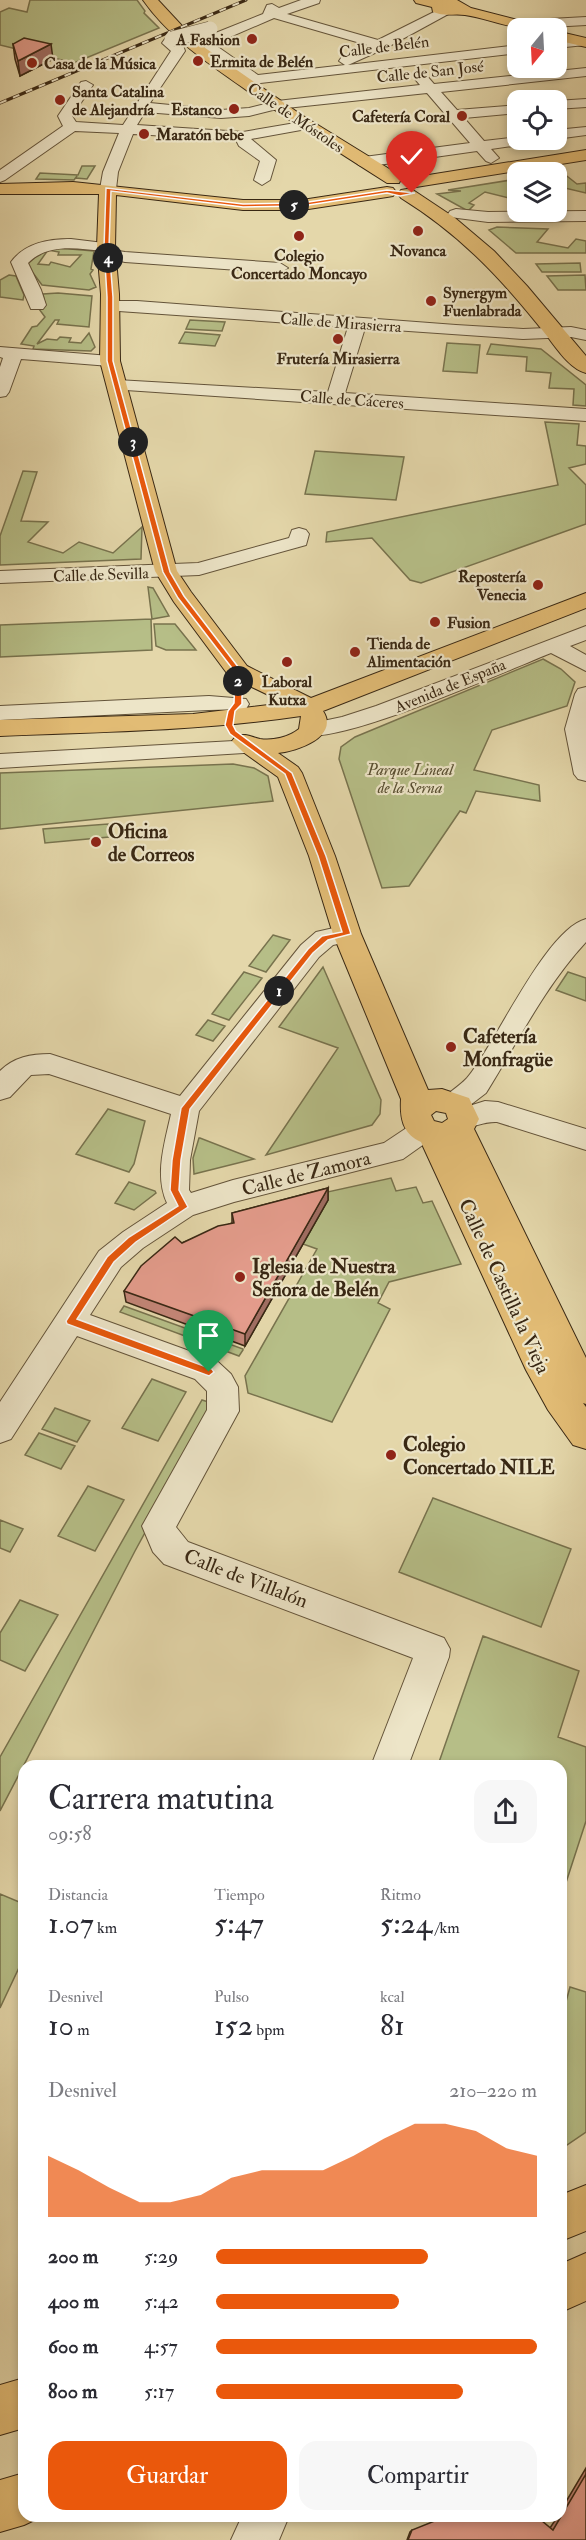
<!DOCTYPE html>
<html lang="es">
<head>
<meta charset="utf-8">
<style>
  body { margin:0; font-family:"IM FELL Double Pica",serif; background:#f7f7f7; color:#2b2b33; height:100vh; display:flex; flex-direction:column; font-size:22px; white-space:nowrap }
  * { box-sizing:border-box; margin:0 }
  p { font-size:20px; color:#7c7c81 }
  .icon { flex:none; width:33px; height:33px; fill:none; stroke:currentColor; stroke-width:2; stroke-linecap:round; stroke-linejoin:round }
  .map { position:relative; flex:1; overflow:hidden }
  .side { position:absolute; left:18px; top:1760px; width:549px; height:762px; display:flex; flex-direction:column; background:#fff; border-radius:18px; box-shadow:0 3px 9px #0003 }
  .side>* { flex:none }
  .needle { width:39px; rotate:198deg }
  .tools { position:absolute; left:507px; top:18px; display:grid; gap:12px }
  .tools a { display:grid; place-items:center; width:60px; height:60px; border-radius:12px; background:#fff; box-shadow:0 3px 9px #0003; font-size:30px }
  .pin { position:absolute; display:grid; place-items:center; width:51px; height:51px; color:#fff; margin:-62px -26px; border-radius:50% 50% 50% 0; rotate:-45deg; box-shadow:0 0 6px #0007 }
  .pin .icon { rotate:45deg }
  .km { position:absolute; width:30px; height:30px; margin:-15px; border-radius:50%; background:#222; color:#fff; font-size:16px; line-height:30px; text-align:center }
  .round { display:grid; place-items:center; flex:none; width:63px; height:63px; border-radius:18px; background:#f7f7f7 }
  .summary { display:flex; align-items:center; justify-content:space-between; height:102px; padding:0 30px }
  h1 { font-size:33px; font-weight:600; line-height:45px }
  .figures { display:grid; grid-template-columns:repeat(3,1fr); gap:9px; height:102px; padding:6px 30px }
  .figures div { display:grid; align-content:center }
  .figures b { font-size:30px; font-weight:600 }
  .figures small { font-size:16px; font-weight:400 }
  .figures p { font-size:16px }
  .chart { height:168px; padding:12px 30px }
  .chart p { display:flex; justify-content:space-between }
  .chart svg { width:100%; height:108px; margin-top:6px; fill:#ea580c; opacity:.7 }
  .cta { display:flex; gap:12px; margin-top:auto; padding:12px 30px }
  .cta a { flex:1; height:69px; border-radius:18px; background:#ea580c; color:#fff; font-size:24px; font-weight:600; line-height:69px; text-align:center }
  .cta a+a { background:#f7f7f7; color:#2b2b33 }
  ul { padding:0 30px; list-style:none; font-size:20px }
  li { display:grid; grid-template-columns:96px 72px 1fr; align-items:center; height:45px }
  li i { height:15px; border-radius:8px; background:#ea580c }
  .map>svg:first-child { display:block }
  .green { fill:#b6be87; stroke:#78734e; stroke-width:1.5; fill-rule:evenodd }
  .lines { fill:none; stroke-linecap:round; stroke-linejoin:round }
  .minor-casing { stroke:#64543a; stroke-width:2 }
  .major-casing { stroke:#392814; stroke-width:2 }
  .minor { fill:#ede5c8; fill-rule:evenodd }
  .major { fill:#e2bc75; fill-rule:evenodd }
  .rail-casing { stroke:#392814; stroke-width:3 }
  .rail { stroke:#ede5c8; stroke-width:2; stroke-dasharray:7; stroke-linecap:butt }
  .minor-bridge-casing { stroke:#64543a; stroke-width:16; stroke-linecap:butt }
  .minor-bridge { stroke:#ede5c8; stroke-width:15 }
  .wall { fill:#c48678; stroke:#392814; stroke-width:1.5 }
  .shaded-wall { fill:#a06d62; stroke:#392814; stroke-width:1.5 }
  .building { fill:#e49c8c; stroke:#392814; stroke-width:1.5 }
  .route { fill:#ea580c; stroke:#fff; stroke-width:1.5 }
  .poi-dot { fill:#8f2418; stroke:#ede5c8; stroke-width:2 }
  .labels { text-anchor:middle; stroke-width:4.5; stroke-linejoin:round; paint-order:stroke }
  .far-poi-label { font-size:16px; font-weight:bold; fill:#392814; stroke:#ede5c8; text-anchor:start }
  .far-street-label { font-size:16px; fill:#392814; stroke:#ede5c8 }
  .far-park-label { font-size:16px; font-style:italic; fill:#584e31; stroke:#ede5c8 }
  .poi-label { font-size:20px; font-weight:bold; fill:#392814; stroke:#ede5c8; text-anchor:start }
  .street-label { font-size:20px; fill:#392814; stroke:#ede5c8 }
</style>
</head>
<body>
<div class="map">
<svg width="586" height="2540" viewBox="0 0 586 2540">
  <rect width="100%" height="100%" fill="#e4d7aa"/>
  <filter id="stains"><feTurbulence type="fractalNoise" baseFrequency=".00333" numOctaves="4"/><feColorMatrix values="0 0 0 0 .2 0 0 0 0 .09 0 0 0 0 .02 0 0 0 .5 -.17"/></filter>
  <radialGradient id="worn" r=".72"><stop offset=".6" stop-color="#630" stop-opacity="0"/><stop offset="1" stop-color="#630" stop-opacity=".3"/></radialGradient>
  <path class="green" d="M30,0h107l8,11 -1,2 15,15 -85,35 -74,-18v-33l9,-4 18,4z
    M82,166h13l-8,13 -11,-1 1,-2 -3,4 -38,-1 4,-6 38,2z
    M563,173l14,11 9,-1v10l-21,-5 -8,7v-21z
    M517,179v17l-4,3 -28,-7 -16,11 5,2 -6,6 -31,-17 24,-3 -13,-1z
    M497,227l51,2 -11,13 31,6 8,-9 10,2v12h-70l-27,-23z
    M46,247l48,4 -3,18 2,1 -3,4 6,13 -7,3 -47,-5 -15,-20 14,-16zM48,250l11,2 -1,3h23l-11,12 -19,-5 -2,3 -11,-1z
    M580,263l1,9h-39l-6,-8z
    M9,275l7,1 8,19 -1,5 -23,-3v-17z
    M585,275l1,15h-28l-11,-14z
    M58,293l34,3 -3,31 -32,-3 2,-4h-4l-18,24 10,-5 10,1 3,-3 11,1 -2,4 12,1 8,-10 6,14 -4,4 -58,-2 1,-3 -13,-2 11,-17 5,-1 8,-9 -6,-8 6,-4 -2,-11z
    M190,320l35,2 -3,9 -36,-2z
    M185,332l35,3 -5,11 -36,-3z
    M447,343l33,2 -3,28 -34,-2z
    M491,344l50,5 45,36v21l-13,-1 1,-16 -25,-1 2,-15 -25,-2 1,-14 -40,-3z
    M545,422l34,2 -2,21 9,1v18l-17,4 17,17v39l-165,59 -11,-3 -38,-42 -46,4 1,-10 231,-47z
    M315,451l89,6 -8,43 -91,-6z
    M23,471l14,1 -16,49 27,1 -20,20 35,11 16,-11 34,11 29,-26 -1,32 -141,6v-29z
    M148,587l5,1 16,28 -17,3z
    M151,619l1,31 -152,7v-32z
    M154,624h21l21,26h-30l-10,-4z
    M543,659l18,10 14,13 -8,24 -75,24 -18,40 65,15 1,16 -64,-10 -10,22 -6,-2 -51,75 -27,2 -43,-129 2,-12 14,-10z
    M233,764l21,4 14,8 5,25 -273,28v-56z
    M108,824l1,13 -64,6 -2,-14z
    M273,935l17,5 -24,32 -17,-6z
    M323,967l58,133 -1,14 -8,11 -106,30 72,-107 -59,-21z
    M244,972l18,6 -33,42 -17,-6z
    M568,972l18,6v23l-30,-11z
    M208,1020l17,6 -12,15 -17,-6z
    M108,1109l37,12 -11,43 -5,8 -53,-18z
    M199,1138h1l54,21 -60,15 -1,-16z
    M391,1178l5,13 20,-4 7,16 9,-2 29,63 -72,18 -11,21 12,6 -58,113 -84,-29 -3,-17 72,-127 -14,-5 6,-48z
    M129,1182l26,9 1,2 -22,17 -19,-7z
    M124,1306l119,43v1l-4,6 -119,-44z
    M152,1379l34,13 -28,49 -36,-13z
    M202,1400l13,4 -80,147 -135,260v-54z
    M55,1408l35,13 -13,21 -35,-13z
    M39,1433l36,13 -14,23 -36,-14z
    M88,1486l36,14 -29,51 -37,-15z
    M433,1498l138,51 -30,78 -142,-55z
    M0,1520l23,9 -13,23 -10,-4z
    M20,1600l38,15 -33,56 -25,-11v-27z
    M483,1636l96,35 -21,66 28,10v74l-25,77v-132l-123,-1z
    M0,1894l24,10v53l-24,51z
    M570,1987l16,5v140l-25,17v-129z"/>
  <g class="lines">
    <g class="minor-casing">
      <path id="minor" d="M301,0h19l-1,3 -32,11 91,26 62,-31h10l2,3 -66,36 -38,17 170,-20v8l-275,32 -7,-4 6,-4 -37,-28 -2,-6 10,-9 50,-20 4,-9 5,-1 7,4zM274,18l93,27 -26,13 -2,3 6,4 -87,10 -40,-28 -1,-3 6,-4z
        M586,17v8l-53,3 -14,-1 13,-7z
        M172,35l5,1 2,3 -2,3 6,3 2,6 -35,52 71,7 28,-2 28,-7 143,-16 -5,-6 7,-4 5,1 7,8 152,-16v8l-145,16 16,18 61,-5v8l-54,5 20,23 34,-4v3h16l-7,4 -36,5 8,9 -8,5 -5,-2 -9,-10 -113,16 -5,-2 -3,-3 8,-5 106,-14 -43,-50 -150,16 -28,7 -28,2 -76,-6 -8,13 106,7 64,-11 5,1 2,3 -2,3 -61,11 25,21 -6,20 -8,5 -8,-5 6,-19 -21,-15 -3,-6 -103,-6 -15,38 -2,17 -8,5 -5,-2 -3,-3 3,-17 16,-39 -44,-2 -70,49 -5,2v-12l63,-44 -5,-10 23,-34 5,-1 7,4 -21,31 4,6 47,3 48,-74 -9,-8 5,-7z
        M580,38l5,1v6l-29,3v-8z
        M586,99v8l-30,2v-8z
        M586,127v8l-30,4v-9z
        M456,209l32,3 98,-1v10l-98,1 -38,-5 -2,-3 2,-3z
        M71,239l41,5 2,3 -2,3 13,2 155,11 8,5 -8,5 -155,-11 -23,-5 -2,-3 2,-3c-26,-3 -54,-8 -74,12l13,27 5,15 -3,4h-12l-20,-47c14,-19 37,-23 60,-23z
        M110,301h27l319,24 67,4 48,-2 15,3v10l-15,-3 -48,2 -158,-11 -20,65 241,16v12l-475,-32 -3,-4 3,-4 6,-1 211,12 20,-65 -244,-17 -3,-4 3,-4z
        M0,347l110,9 6,1 3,4 -3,4 -6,1 -89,-7 -12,33 -3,4 -6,1v-30l3,-9 -3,-1z
        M299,528l7,2 3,4 -3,11 -107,30 -199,8v-12l198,-8 91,-25 3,-8z
        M586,626v14l-16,6 16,9v16l-35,-18c-45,18 -208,91 -247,82l-3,-5 3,-5 38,-8 34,-11z
        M586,687v94l-8,-2 -4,-5 -9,-45 10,-35 3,-5z
        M209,696l37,3 3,5 -3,5 -37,1 -209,10v-14z
        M252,740l8,2 3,5 -3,5 -260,16v-14z
        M586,919v23c-41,44 -69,101 -100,151l-17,13 16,-5 13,1 88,27v21l-89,-28c-16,-1 -27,9 -43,4l-4,-7 3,-6 -9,-3 -4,-7c7,-11 18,-15 27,-25 29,-34 78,-148 119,-159z
        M347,925l9,3 4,6 -4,6 -23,5 -14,12 -120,154 -9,49 -1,30 2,3 42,-13 151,-37 30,-20 10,-3 10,3 4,7 -4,7 -31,22 -169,43 -41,13 -50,33 -22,19 -31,48 127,46 14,13 7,13 1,24 -63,116 12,15 256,96 6,11 -1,8 -41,109h-37l42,-108 -249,-94 -11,-12 -11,-26 65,-116v-19l-12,-12 -118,-43 -66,103 -11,4v-41l99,-151 24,-19 44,-29c-13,-28 -2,-61 4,-89l-122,-40 -18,1 -21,22 -10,3v-29c14,-14 31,-17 50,-17l130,42 121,-151 15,-13z
        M242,2516h47l-10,24h-48z"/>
    </g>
    <g class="major-casing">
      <path id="major" d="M143,0h15l40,43 102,71 99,61 2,4 -2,4h-12c-49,-31 -98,-62 -145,-96 -37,-26 -73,-50 -99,-87z
        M414,0h43l14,8 66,17 2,3c-26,3 -48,-9 -74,-13 -12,-2 -19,2 -32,-3l-1,-5 -16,-4z
        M556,31l30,7v9l-30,-7z
        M586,150v10l-170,27 -6,-1 -2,-4 2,-4 6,-1z
        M73,182l170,18h59l85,-13 6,1 3,4 -3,4 -6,1 -85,13h-59l-127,-15 -1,52 4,47 1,67 57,210 14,21 56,74 64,32 275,-105v15l-263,103c17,26 -26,40 -45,42l20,14 4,6 33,83 26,78 67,156 14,-1 27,9 10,21 -5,10 112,229v46l-3,-1 3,4v42l-13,-4 -25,-35 -22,-40 -105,-228c-19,-8 -21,-25 -20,-43l-68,-165 -24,-78 -31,-79 -35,-25 -11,-11 4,-5c11,-3 15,1 24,3 13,2 29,-2 39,-10l2,-13c-100,15 -200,16 -301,20v-16l193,-6 92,-11 -56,-27 -55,-74 -19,-31 -55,-210 1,-67 -4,-47 2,-53h-99v-10zM436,1111l10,2 2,6 -6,4 -8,-2 -3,-6z
        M407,189l6,1 42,28 39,33 33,35 59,70v17c-16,-4 -29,-24 -39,-37 -44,-56 -85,-100 -146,-138l-3,-4 3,-4z
        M586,2185v46l-25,10v-46z
        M586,2253v48l-25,11v-48z
        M24,2378v50l-24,7v-50z
        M24,2473v43h19l-19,9 -24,7v-52z"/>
    </g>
    <use href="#minor" class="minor"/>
    <use href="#major" class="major"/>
    <g class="rail-casing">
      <path id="rail" d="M0,103l246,-103"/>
    </g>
    <use href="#rail" class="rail"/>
    <g class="minor-bridge-casing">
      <path id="minor-bridge" d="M172,39l38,-10"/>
    </g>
    <use href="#minor-bridge" class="minor-bridge"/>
  </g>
  <path class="wall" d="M13,44l40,15 -33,17 -5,-17z
    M328,1188v12l-83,146 -119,-44 -2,-11 58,-48 50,-20v-10z
    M586,2468v72h-179l3,-8 2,-2 138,-2 8,-12h3v-6z"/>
  <path class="shaded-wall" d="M51,44l2,15 -33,17 -2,-15z
    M328,1188v12l-83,146v-12z"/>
  <path class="building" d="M24,38l27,6 -33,17 -5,-17z
    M328,1188l-83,146 -121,-43 17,-25 34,-29 7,6 36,-17 16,-3 -2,-10z
    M586,2474v66h-178l4,-10 35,-14h89l17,14z"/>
  <path class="route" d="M106,188l137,16 59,-1 85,-13 28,3 -15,3 -13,-3 -85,13 -59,1 -132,-16 -2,56 4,50v64l57,211 14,24 58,76v32l-7,7 -2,14 3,6 56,42 34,83 25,78 -23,6 -15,13 -123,156 -9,51 -2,30 9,17 -52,35 -22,20 -37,57 135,50 2,3 -5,4 -142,-52 -1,-3 41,-64 22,-20 49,-31 -8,-16 2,-30 9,-52 127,-159 14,-13 20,-4 -24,-76 -33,-82 -55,-40 -5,-9 3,-14 6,-8 1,-31 -57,-74 -15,-26 -56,-211v-64l-3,-50z"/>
  <g class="poi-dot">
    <circle cx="252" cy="39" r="6"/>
    <circle cx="198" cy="61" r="6"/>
    <circle cx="32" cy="63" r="6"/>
    <circle cx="60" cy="100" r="6"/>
    <circle cx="234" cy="109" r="6"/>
    <circle cx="462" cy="116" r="6"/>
    <circle cx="144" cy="134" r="6"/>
    <circle cx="418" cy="231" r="6"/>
    <circle cx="299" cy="236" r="6"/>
    <circle cx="431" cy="301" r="6"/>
    <circle cx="338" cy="339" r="6"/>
    <circle cx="538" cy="585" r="6"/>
    <circle cx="435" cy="622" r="6"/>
    <circle cx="355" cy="652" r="6"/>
    <circle cx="287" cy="662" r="6"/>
    <circle cx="96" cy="842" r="6"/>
    <circle cx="451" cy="1047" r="6"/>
    <circle cx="240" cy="1277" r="6"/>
    <circle cx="391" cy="1455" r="6"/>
  </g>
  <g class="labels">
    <g class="far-poi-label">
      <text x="240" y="45" text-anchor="end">A Fashion</text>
      <text x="210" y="67">Ermita de Belén</text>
      <text x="44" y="69">Casa de la Música</text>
      <text x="72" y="97">Santa Catalina<tspan x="72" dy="18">de Alejandría</tspan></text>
      <text x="222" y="115" text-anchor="end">Estanco</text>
      <text x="450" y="122" text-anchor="end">Cafetería Coral</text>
      <text x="156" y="140">Maratón bebe</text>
      <text x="418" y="256" text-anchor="middle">Novanca</text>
      <text x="299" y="261" text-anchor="middle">Colegio<tspan x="299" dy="18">Concertado Moncayo</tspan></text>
      <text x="443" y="298">Synergym<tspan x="443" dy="18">Fuenlabrada</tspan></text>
      <text x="338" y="364" text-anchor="middle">Frutería Mirasierra</text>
      <text x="526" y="582" text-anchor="end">Repostería<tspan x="526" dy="18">Venecia</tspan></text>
      <text x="447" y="628">Fusion</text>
      <text x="367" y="649">Tienda de<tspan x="367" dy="18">Alimentación</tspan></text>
      <text x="287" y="687" text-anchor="middle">Laboral<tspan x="287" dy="18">Kutxa</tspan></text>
    </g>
    <g class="far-street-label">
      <text transform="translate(384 46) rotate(-7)" y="6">Calle de Belén</text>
      <text transform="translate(430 71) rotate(-6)" y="6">Calle de San José</text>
      <text transform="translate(296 117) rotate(34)" y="6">Calle de Móstoles</text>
      <text transform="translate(341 322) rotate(4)" y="6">Calle de Mirasierra</text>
      <text transform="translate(352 399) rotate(4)" y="6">Calle de Cáceres</text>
      <text transform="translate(101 574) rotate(-2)" y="6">Calle de Sevilla</text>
      <text transform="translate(450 685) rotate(-22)" y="6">Avenida de España</text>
    </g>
    <g class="far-park-label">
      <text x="410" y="775">Parque Lineal<tspan x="410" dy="18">de la Serna</tspan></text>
    </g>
    <g class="poi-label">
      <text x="108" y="838">Oficina<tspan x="108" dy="23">de Correos</tspan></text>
      <text x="463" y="1043">Cafetería<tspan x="463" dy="23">Monfragüe</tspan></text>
      <text x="252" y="1273">Iglesia de Nuestra<tspan x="252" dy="23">Señora de Belén</tspan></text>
      <text x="403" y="1451">Colegio<tspan x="403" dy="23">Concertado NILE</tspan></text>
    </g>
    <g class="street-label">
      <text transform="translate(306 1173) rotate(-14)" y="7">Calle de Zamora</text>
      <text transform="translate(505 1286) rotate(65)" y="7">Calle de Castilla la Vieja</text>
      <text transform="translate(246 1578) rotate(21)" y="7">Calle de Villalón</text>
    </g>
  </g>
  <rect width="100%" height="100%" filter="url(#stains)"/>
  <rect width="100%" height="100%" fill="url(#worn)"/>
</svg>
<div class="tools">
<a><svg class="needle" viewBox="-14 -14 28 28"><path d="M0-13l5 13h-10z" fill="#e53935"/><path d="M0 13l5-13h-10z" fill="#7c7c81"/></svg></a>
<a><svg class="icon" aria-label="locate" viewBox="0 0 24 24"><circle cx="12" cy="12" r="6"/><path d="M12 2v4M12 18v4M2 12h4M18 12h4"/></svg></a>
<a><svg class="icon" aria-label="layers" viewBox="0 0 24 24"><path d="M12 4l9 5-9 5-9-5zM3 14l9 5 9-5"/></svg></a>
</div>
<div class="pin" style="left:209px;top:1372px;background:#1e9e55"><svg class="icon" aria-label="arrive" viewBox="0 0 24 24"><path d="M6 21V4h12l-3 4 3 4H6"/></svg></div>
<div class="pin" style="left:412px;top:193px;background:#d93025"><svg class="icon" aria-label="check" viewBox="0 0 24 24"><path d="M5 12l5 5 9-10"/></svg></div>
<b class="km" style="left:279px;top:991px">1</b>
<b class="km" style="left:238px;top:681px">2</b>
<b class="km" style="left:133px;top:442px">3</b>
<b class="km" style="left:108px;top:258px">4</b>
<b class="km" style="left:294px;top:205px">5</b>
<section class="side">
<div class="summary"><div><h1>Carrera matutina</h1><p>09:58</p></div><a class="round"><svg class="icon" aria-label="share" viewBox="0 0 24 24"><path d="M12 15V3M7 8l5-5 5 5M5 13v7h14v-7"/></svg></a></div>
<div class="figures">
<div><p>Distancia</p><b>1.07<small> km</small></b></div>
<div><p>Tiempo</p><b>5:47</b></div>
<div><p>Ritmo</p><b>5:24<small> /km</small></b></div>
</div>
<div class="figures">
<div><p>Desnivel</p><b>10<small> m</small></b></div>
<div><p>Pulso</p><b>152<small> bpm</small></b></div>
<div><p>kcal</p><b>81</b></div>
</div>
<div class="chart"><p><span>Desnivel</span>210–220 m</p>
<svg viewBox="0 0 160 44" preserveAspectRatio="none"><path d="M0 44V19L10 25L20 32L30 38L40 38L50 35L60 28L70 25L80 25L90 25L100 19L110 12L120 6L130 6L140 9L150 16L160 19V44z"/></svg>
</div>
<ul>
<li><b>200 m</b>5:29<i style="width:66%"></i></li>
<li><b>400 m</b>5:42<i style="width:57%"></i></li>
<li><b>600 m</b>4:57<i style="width:100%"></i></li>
<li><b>800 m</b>5:17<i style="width:77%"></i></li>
</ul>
<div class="cta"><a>Guardar</a><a>Compartir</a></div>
</section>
</div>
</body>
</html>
